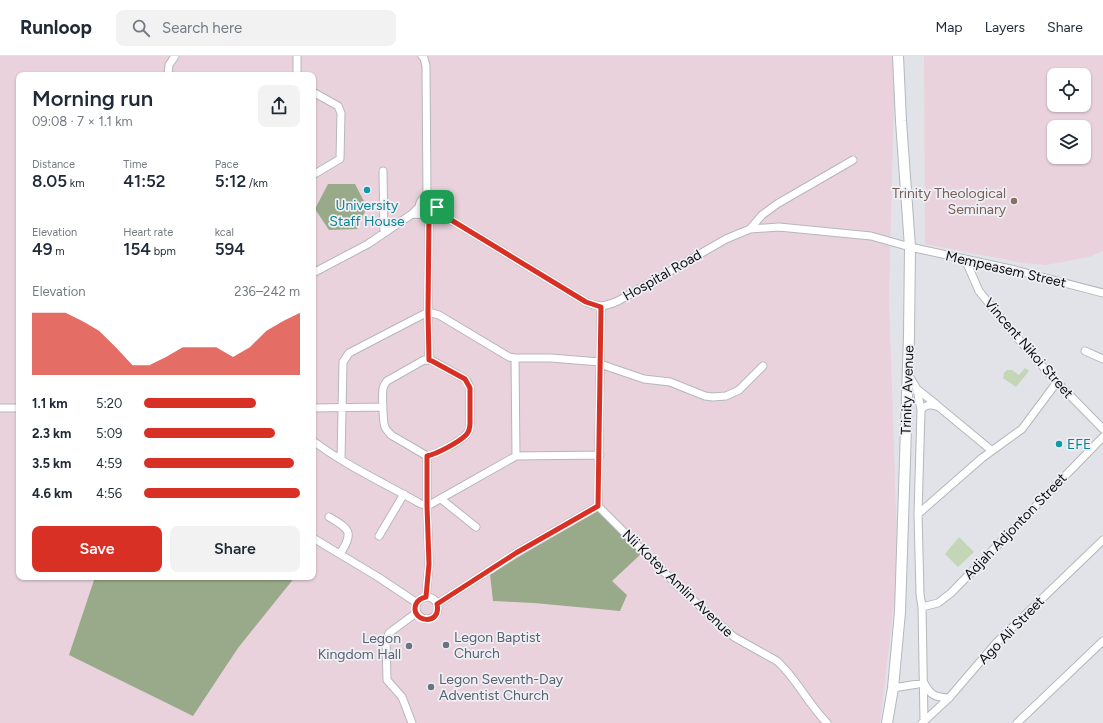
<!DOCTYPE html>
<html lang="en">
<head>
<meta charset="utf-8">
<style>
  body { margin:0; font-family:Figtree,sans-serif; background:#f2f2f3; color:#1f2937; height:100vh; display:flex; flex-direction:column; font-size:15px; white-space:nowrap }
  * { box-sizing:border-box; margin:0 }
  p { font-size:13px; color:#747a83 }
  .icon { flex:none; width:22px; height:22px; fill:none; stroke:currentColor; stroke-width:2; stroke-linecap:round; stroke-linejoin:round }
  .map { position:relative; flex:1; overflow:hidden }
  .details { position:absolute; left:16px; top:16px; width:300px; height:508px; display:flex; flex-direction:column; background:#fff; border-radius:8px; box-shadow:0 1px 3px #0004 }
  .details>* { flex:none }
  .fabs { position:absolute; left:1047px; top:12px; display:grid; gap:8px }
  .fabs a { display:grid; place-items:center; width:44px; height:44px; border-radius:8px; background:#fff; box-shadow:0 1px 3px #0004; font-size:20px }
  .pin { position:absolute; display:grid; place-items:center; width:34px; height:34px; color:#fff; margin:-17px; border-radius:8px; box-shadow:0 2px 6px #0006 }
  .round { display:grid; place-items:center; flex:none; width:42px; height:42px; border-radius:8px; background:#f2f2f3 }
  .summary { display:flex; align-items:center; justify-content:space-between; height:68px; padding:0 16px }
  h1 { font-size:22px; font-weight:600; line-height:30px }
  .metrics { display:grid; grid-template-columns:repeat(3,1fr); gap:6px; height:68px; padding:4px 16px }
  .metrics div { display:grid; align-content:center }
  .metrics b { font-size:17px; font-weight:600 }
  .metrics small { font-size:11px; font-weight:400 }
  .metrics p { font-size:11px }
  .chart { height:112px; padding:8px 16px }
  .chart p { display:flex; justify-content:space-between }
  .chart svg { width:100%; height:72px; margin-top:4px; fill:#d93025; opacity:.7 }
  .button { display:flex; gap:8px; margin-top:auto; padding:8px 16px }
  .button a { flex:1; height:46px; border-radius:8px; background:#d93025; color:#fff; font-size:16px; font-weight:600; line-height:46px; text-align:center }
  .button a+a { background:#f2f2f3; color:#1f2937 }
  ul { padding:0 16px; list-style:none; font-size:13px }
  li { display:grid; grid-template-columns:64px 48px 1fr; align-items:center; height:30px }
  li i { height:10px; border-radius:5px; background:#d93025 }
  header { display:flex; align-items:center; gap:24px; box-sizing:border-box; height:56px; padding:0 20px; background:#fff; border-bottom:1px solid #e0e1e3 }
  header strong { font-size:19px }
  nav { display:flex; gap:22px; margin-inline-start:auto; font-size:14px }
  .search { width:280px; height:36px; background:#f2f2f3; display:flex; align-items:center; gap:10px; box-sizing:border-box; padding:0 14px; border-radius:8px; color:#747a83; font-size:15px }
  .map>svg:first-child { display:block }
  .education { fill:#ead2dc; fill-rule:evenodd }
  .green { fill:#c4d6b5 }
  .forest { fill:#98aa89 }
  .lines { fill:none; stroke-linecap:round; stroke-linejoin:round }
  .street-casing { stroke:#b5b7bc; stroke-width:9 }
  .secondary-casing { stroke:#b5b7bc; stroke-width:12 }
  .street { stroke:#fff; stroke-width:7 }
  .secondary { stroke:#fff; stroke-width:10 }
  .route-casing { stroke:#fff; stroke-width:8 }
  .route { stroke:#d93025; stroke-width:5 }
  .culture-dot { fill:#0f9aa8; stroke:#eef0f6; stroke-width:1.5 }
  .education-dot { fill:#8d6e63; stroke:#eef0f6; stroke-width:1.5 }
  .worship-dot { fill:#6b7280; stroke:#eef0f6; stroke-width:1.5 }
  .labels { text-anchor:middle; stroke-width:3.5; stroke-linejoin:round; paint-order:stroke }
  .education-label { font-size:14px; fill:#785e54; stroke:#eef0f6; text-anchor:end }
  .culture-label { font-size:14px; fill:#0d838f; stroke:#eef0f6 }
  .street-label { font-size:14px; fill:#0d0d0f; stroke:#eef0f6 }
  .worship-label { font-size:14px; fill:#5b616d; stroke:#eef0f6; text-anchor:start }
</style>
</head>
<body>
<header>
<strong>Runloop</strong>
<div class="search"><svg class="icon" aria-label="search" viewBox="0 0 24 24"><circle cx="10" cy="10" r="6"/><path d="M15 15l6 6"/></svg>Search here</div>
<nav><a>Map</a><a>Layers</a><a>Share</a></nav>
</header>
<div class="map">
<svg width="1103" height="667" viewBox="0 0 1103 667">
  <rect width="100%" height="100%" fill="#e1e3e9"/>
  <path class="education" d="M0,0h895l-6,243 9,270 -18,154h-880zM19,19h294v502h-294z
    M924,0h179v195l-14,6 -43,8 -23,-2 -98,-19zM1054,19h30v30h-30zM1054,71h30v30h-30z"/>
  <path class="green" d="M1025,312l4,3 -13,16 -13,-9 1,-3 -1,-1 4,-4h5l7,5z
    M959,481l15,15 -16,15 -13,-13z"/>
  <path class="forest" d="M328,128h27l12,23 -10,22 -28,1 -14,-21z
    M598,454l43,44 -29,27 15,14 -7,16 -86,-8 -41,-2 -3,-27z
    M95,521h200l-57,71 -45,68 -124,-61z"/>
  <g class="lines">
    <g class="street-casing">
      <path id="street" d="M422,0l2,2 2,8 1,131
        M168,19l1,-10 6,-9
        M297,19v-19
        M313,36l25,14 3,7 -1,46 -27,16
        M383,115l1,62
        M435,156l8,3 143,87c12,6 20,4 32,-1l108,-62 24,-10 29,-2 92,9 39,11 105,23 88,23
        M412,158c8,0 23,4 25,-7 1,-4 -1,-6 -4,-9 -7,-3 -13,1 -14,9l4,6
        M750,173l12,-14 15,-11 76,-44
        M965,203l14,32 34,42 39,44 51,52
        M313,217l55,-29 44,-30 7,-7
        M1085,295l18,8
        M515,302h36l49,4
        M424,304l9,1 32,18 3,4 2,5v35c0,4 -1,9 -4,12 -7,7 -29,19 -39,21l-36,-21c-2,-3 -5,-5 -6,-8 -2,-4 -3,-32 -2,-38 0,-3 2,-5 4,-8z
        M429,304l-1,-48 1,-97
        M600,308l44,15 26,3 35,14 8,1 13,-1 13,-6 24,-24
        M908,318l9,15 20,16
        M917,333l4,21
        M0,352h19
        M313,352l70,-1
        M313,385c32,24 73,43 108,63l6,1 4,-1 85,-48 -1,-98 -6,-1 -70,-42 -11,-3 -79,41 -6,9 -2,97
        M516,400l84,-1
        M441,443l35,28
        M598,450l83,83 53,48 43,24c20,18 31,43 50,62
        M598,450l3,-199
        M918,458l64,-56 40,-29 35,-47
        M329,461c21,12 25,15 11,37
        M379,480l25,-42
        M313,482l65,39 39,26
        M416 552a11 11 0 1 1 22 0a11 11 0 1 1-22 0Z
        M426,541l3,-33 -2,-59v-49
        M437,548l79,-51 82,-47
        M922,551l16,-4 13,-10 152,-156
        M893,632l31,-5c7,13 11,14 25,15
        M924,665l-2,-114 -2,-13 -2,-80 3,-104c5,-6 10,-6 18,-3l52,43
        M412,667l-10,-26 -15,-17 -1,-39 3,-8 27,-20
        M922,667l27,-25 48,-56 106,-102
        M1017,667l86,-82"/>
    </g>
    <g class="secondary-casing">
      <path id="secondary" d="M887,667l6,-35 7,-76 9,-276 1,-89 -9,-126 -3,-65"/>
    </g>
    <use href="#street" class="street"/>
    <use href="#secondary" class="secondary"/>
  </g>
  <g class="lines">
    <g class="route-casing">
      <path id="route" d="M437,151l6,8 143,87 15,5 -3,199 -82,47 -79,51c5,23 -28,18 -21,0 2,-4 5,-6 10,-7l3,-33 -2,-59v-49c10,-2 32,-14 39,-21 3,-3 4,-7 4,-12v-35l-5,-9 -33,-18 -3,-1 -1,-48 1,-97 6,-3z"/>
    </g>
    <use href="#route" class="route"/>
  </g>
  <g class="culture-dot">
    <circle cx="367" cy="134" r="4"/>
    <circle cx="1059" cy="388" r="4"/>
  </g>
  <circle class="education-dot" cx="1014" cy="145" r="4"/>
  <g class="worship-dot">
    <circle cx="446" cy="589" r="4"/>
    <circle cx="409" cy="590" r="4"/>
    <circle cx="431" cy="631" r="4"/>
  </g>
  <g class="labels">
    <g class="education-label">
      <text x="1006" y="142">Trinity Theological<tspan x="1006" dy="16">Seminary</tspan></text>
    </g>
    <g class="culture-label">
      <text x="367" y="154">University<tspan x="367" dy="16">Staff House</tspan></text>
      <text x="1067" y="393" text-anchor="start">EFE</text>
    </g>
    <g class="street-label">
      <text transform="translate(1006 213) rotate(13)" y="5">Mempeasem Street</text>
      <text transform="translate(662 219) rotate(-30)" y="5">Hospital Road</text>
      <text transform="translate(1029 292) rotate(49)" y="5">Vincent Nikoi Street</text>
      <text transform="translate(907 334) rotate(-88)" y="5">Trinity Avenue</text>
      <text transform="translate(1015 470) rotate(-46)" y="5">Adjah Adjonton Street</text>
      <text transform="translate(678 527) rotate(44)" y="5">Nii Kotey Amlin Avenue</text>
      <text transform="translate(1011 574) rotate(-46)" y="5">Ago Ali Street</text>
    </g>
    <g class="worship-label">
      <text x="454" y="586">Legon Baptist<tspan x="454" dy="16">Church</tspan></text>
      <text x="401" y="587" text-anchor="end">Legon<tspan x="401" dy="16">Kingdom Hall</tspan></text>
      <text x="439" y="628">Legon Seventh-Day<tspan x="439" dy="16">Adventist Church</tspan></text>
    </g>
  </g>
</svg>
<div class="fabs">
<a><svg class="icon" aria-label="locate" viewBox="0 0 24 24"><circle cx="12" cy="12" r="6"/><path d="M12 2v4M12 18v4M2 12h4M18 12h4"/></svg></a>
<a><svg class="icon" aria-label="layers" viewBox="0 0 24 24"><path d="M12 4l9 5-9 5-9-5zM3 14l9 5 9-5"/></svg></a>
</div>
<div class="pin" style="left:437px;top:151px;background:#1e9e55"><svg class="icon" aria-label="arrive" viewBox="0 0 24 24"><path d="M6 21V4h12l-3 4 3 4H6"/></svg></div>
<section class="details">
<div class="summary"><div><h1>Morning run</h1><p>09:08 · 7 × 1.1 km</p></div><a class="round"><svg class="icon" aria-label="share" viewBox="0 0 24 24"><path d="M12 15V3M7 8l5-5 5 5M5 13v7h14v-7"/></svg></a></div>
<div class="metrics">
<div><p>Distance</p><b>8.05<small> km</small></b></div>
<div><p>Time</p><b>41:52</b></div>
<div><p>Pace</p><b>5:12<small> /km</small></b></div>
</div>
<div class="metrics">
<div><p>Elevation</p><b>49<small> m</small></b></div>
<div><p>Heart rate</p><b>154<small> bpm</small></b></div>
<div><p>kcal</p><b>594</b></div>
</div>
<div class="chart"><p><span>Elevation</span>236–242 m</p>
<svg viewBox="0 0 160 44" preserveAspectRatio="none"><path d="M0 44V6L10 6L20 6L30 11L40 17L50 27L60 38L70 38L80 33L90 27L100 27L110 27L120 33L130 27L140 17L150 11L160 6V44z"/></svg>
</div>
<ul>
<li><b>1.1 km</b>5:20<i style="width:72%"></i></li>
<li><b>2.3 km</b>5:09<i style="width:84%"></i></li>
<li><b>3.5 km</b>4:59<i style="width:96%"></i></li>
<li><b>4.6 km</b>4:56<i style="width:100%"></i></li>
</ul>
<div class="button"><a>Save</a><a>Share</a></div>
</section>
</div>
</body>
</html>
